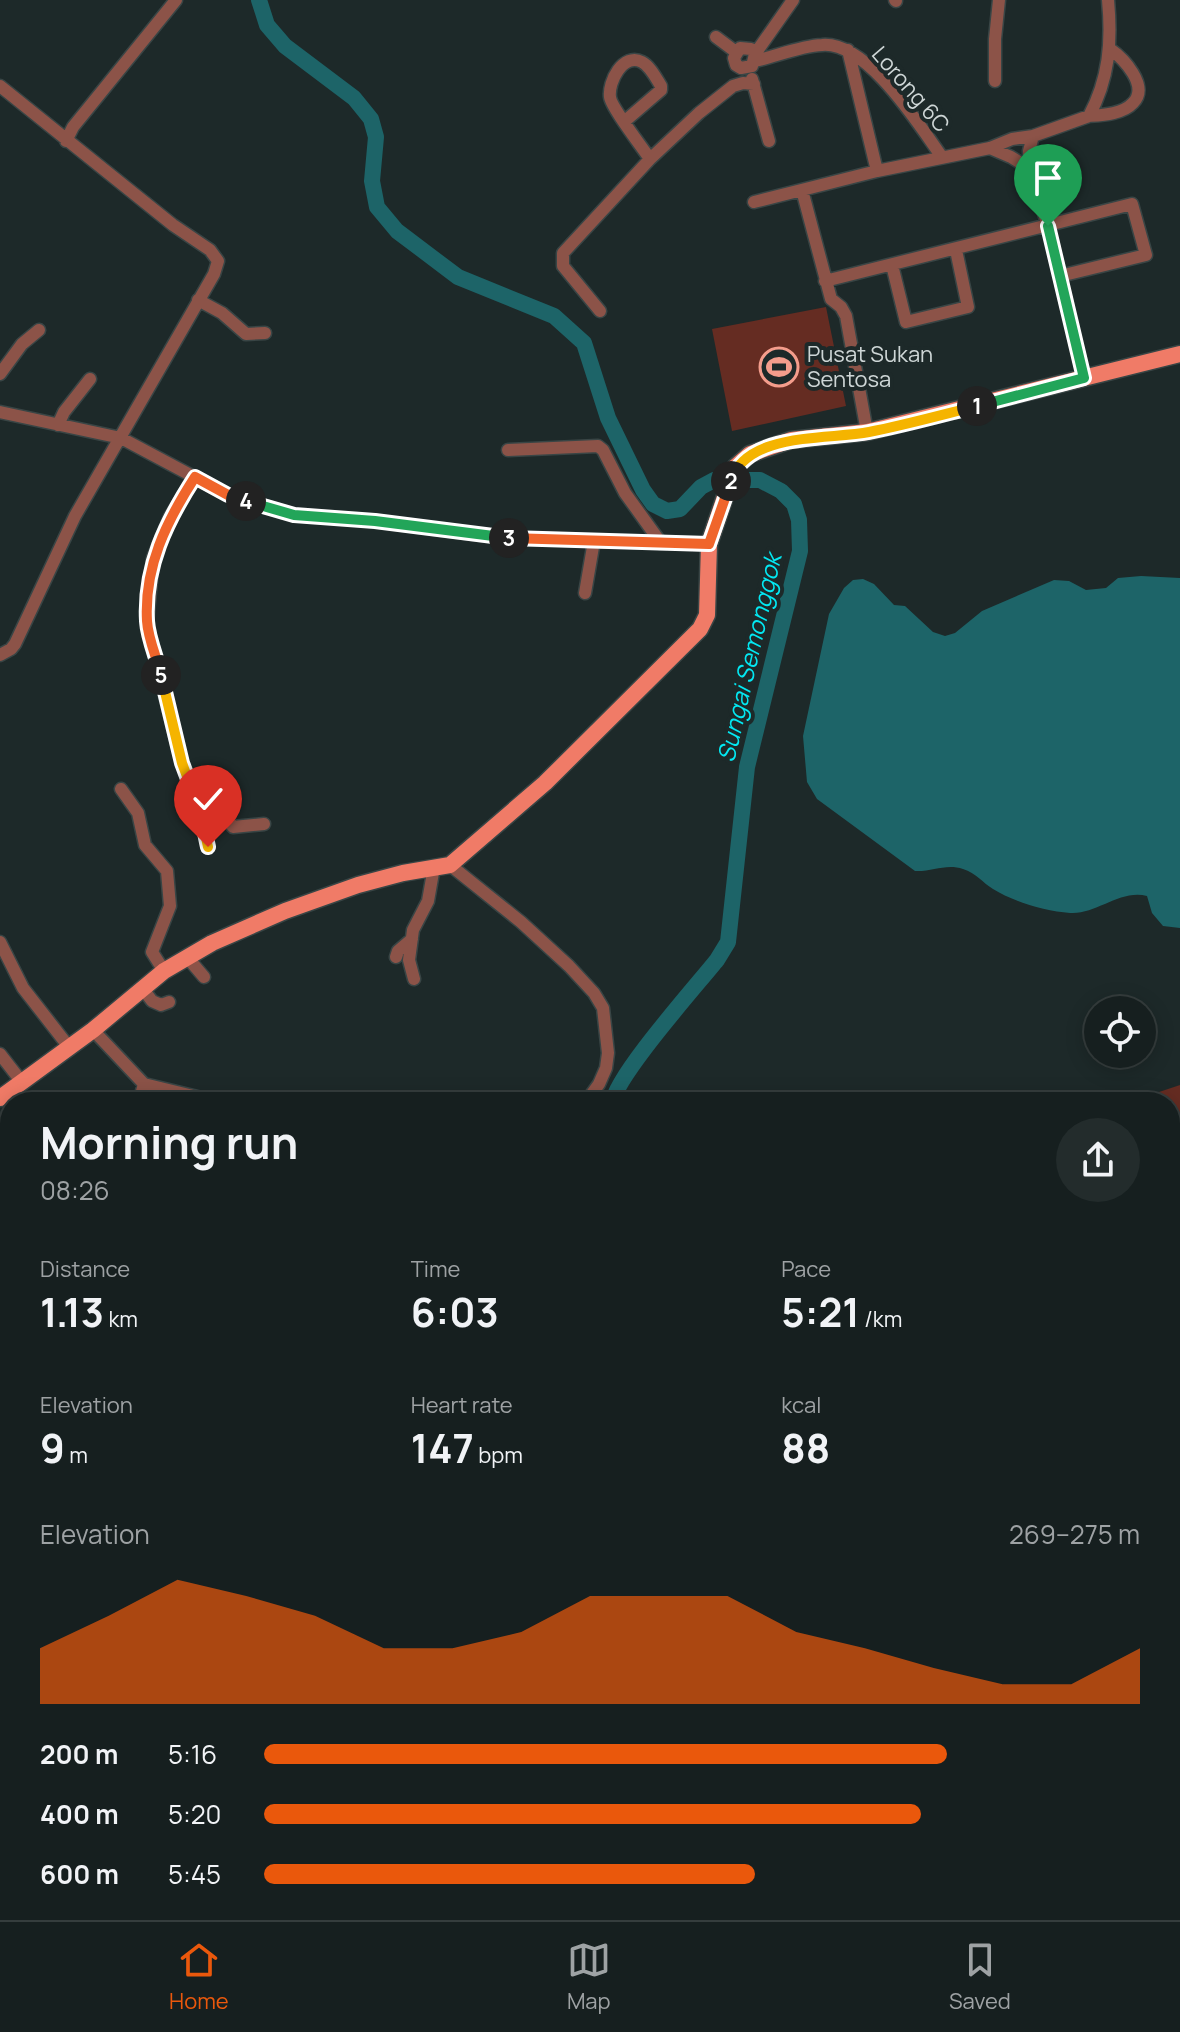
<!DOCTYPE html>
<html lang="en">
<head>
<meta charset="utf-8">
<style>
  body { margin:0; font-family:Manrope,sans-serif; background:#232c2c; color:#f1f3f6; height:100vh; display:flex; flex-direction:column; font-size:30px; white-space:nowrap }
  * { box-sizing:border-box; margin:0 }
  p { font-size:26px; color:#9ea2a4 }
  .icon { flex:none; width:44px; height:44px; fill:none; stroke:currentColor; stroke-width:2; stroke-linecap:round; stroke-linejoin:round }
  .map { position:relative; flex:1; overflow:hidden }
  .details { position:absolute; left:0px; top:1092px; width:1180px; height:828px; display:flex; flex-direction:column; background:#161f1f; border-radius:32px 32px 0 0; box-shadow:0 4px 20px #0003,0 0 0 2px #353d3d }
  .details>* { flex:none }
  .tools { position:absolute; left:1084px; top:996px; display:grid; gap:16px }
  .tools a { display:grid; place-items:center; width:72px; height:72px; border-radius:50%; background:#161f1f; box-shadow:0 4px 20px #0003,0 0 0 2px #353d3d; font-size:40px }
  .pin { position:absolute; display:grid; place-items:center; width:68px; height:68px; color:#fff; margin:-82px -34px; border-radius:50% 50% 50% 0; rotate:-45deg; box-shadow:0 0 8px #0007 }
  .pin .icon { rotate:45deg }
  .km { position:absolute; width:40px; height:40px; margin:-20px; border-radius:50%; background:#222; color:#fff; font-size:22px; line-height:40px; text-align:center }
  .round { display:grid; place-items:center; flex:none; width:84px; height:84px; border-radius:42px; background:#232c2c }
  .headline { display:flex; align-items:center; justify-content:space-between; height:136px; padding:0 40px }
  h1 { font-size:44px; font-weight:700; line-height:60px }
  .stats { display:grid; grid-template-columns:repeat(3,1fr); gap:12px; height:136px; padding:8px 40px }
  .stats div { display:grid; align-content:center }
  .stats b { font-size:40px; font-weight:700 }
  .stats small { font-size:22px; font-weight:400 }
  .stats p { font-size:22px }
  .chart { height:224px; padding:16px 40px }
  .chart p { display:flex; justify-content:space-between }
  .chart svg { width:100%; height:144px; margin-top:8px; fill:#ea580c; opacity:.7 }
  ul { padding:0 40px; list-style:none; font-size:26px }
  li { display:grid; grid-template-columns:128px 96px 1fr; align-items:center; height:60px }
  li i { height:20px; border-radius:10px; background:#ea580c }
  .dock { display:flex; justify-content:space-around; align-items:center; height:112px; border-top:2px solid #353d3d; background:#161f1f; font-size:22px; color:#9ea2a4 }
  .dock a { display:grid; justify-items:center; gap:4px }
  .dock .active { color:#ea580c }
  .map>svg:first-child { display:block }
  .green { fill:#652c22 }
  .water { fill:#1d6468 }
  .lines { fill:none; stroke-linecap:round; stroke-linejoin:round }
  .river { stroke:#1d6468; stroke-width:16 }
  .minor-casing { stroke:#394545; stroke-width:15 }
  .major-casing { stroke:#394545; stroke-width:19 }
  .minor { stroke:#8c5348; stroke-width:12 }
  .major { stroke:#f07b67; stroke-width:16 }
  .split-1-casing { stroke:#fff; stroke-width:16 }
  .split-2-casing { stroke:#fff; stroke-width:16 }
  .split-3-casing { stroke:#fff; stroke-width:16 }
  .split-4-casing { stroke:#fff; stroke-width:16 }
  .split-5-casing { stroke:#fff; stroke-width:16 }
  .split-6-casing { stroke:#fff; stroke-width:16 }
  .split-1 { stroke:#22a559; stroke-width:10 }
  .split-2 { stroke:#f5b400; stroke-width:10 }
  .split-3 { stroke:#f0652b; stroke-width:10 }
  .split-4 { stroke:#22a559; stroke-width:10 }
  .split-5 { stroke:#f0652b; stroke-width:10 }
  .split-6 { stroke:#f5b400; stroke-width:10 }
  .labels { text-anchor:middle; stroke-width:8; stroke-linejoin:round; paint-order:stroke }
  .street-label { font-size:22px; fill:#ced6d6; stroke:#1d2929 }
  .poi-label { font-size:22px; fill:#ced6d6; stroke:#1d2929; text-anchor:start }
  .water-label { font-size:24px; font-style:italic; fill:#03e8f2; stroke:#1d2929 }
</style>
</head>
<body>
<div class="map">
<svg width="1180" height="1920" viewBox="0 0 1180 1920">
  <rect width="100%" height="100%" fill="#1d2929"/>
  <path class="green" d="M826,307l20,99 -114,25 -20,-102z
    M1180,1085v428l-10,5v-416h-41z"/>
  <path class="water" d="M1141,576l39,2v350l-17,-2 -11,-13 -5,-17c-27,-7 -51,19 -77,17 -25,-2 -56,-11 -77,-24 -10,-6 -17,-16 -30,-20 -17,-6 -31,3 -48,2l-98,-72 -10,-17 -4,-46 26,-122 15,-26 9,-8 10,-1 11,5 20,21 11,1 28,26 12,4 10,-3 27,-22 72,-31 15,1 17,9 20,-2 12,-10z"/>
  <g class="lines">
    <path class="river" d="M259,0l8,25 18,21 69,52 17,21 5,18 -4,44 5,26 20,24 61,46 96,39 30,27 24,75 35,72 10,14 14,7 13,-2 21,-22 13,-7h46l21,11 13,13 5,16 1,31 -53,216 -19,175 -11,18c-20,25 -102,117 -104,142
      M737,1920l26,-10"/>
    <g class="minor-casing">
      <path id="minor" d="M895,0l1,1
        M716,37l20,15
        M848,50l29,121
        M755,54l-4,-5 -11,-1 -6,10 2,7 5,3 11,-2 3,-12 38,-54
        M755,61c22,-5 45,-15 67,-16 45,-4 97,80 120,112
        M752,79l17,62
        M995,81v-42l4,-39
        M0,86l173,139 37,25 8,11 -4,13 -139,242 -60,128 -4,5 -11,6
        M1089,116c14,-1 34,-2 44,-13 17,-17 -10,-45 -23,-54
        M625,121l36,-31v-4c-5,-8 -11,-20 -19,-24 -19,-10 -34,20 -32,35 1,10 32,50 40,62
        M66,141l7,-14 103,-127
        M990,148l21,9 19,12 -1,-18 4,-15
        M1030,169l18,57 36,152
        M802,190l29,109 10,8 5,9 21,116
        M754,202l123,-31 113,-23 22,-9 21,-3 56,-20c20,-37 23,-74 19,-116
        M892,265l14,57 62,-15 -12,-57
        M825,281l307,-77 14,51 -86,21
        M198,300l24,13 24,21 19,-1
        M600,311l-37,-45v-13l87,-94 49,-46 34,-27 10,-3 11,1
        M0,374l22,-30 17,-14
        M0,412l121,26 107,57 66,20 81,6 129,17 205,6
        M58,425l6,-13 26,-33
        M508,450l90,-4 5,4 22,43 36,50
        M195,477l-25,40 -17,41 -6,66 35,139 19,51 7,33
        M585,593l9,-52
        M121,789l17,24 7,32 22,26 3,35 -18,46 12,19
        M201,814l17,-7 15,20 31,-3
        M450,865l71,57 48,44 25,27 9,15 5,45 -2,15 -7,16 -13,18
        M0,942l23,46 46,59
        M187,957l17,20
        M396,957l2,-6 14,-12
        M414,979l-5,-19 4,-30 15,-29 6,-34
        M143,989l9,12 9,4 8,-3
        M93,1030l51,54 74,18
        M0,1054l21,27
        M139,1102l5,-18
        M0,1121l10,15
        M1170,1594l5,3 5,12
        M0,1813l10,-25
        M1170,1882l10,-6
        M449,1920l7,-10
        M1111,1920l-1,-2 14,-8"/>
    </g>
    <g class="major-casing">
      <path id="major" d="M0,1098l93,-68 71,-59 48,-28 73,-32 73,-26 45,-12 47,-8 95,-82 155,-154 7,-14 2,-71 26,-77 15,-13 41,-14 76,-8 313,-78"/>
    </g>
    <use href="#minor" class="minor"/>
    <use href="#major" class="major"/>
  </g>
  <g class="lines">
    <g class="split-1-casing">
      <path id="split-1" d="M977,406l107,-28 -36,-152"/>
    </g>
    <g class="split-2-casing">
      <path id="split-2" d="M731,481c15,-49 96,-41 138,-49 36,-7 72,-17 108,-26"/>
    </g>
    <g class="split-3-casing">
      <path id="split-3" d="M509,538l200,6 22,-63"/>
    </g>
    <g class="split-4-casing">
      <path id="split-4" d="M246,501l48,14 81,6 134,17"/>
    </g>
    <g class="split-5-casing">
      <path id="split-5" d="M161,675c-4,-17 -13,-36 -14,-54 -3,-54 19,-99 48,-144l33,18 18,6"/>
    </g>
    <g class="split-6-casing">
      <path id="split-6" d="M161,675l21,88 19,51 7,33"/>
    </g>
    <use href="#split-1" class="split-1"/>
    <use href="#split-2" class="split-2"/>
    <use href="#split-3" class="split-3"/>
    <use href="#split-4" class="split-4"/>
    <use href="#split-5" class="split-5"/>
    <use href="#split-6" class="split-6"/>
  </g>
  <defs>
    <g id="stadium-ring" transform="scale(2)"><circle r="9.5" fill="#1d2929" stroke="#f49d8c" stroke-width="1.5"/><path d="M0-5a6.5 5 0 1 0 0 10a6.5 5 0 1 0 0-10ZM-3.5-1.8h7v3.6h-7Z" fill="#f49d8c"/></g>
  </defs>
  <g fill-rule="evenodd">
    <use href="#stadium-ring" x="779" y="367"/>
  </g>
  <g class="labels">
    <g class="street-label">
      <text transform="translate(911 89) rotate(49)" y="8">Lorong 6C</text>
    </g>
    <g class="poi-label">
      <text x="807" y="362">Pusat Sukan<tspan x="807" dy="25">Sentosa</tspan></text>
    </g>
    <g class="water-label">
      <text transform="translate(750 658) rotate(-77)" y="8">Sungai Semonggok</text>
    </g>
  </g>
</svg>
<div class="tools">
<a><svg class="icon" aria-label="locate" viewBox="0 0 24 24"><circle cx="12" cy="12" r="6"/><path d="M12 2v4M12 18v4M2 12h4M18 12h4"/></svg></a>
</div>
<div class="pin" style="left:1048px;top:226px;background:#1e9e55"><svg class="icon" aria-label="arrive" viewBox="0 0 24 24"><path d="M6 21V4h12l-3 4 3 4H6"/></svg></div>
<div class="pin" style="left:208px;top:847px;background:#d93025"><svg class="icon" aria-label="check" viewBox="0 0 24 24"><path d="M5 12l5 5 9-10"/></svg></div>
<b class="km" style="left:977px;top:406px">1</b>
<b class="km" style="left:731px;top:481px">2</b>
<b class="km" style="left:509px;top:538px">3</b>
<b class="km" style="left:246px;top:501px">4</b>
<b class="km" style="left:161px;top:675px">5</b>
<section class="details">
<div class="headline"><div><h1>Morning run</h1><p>08:26</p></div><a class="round"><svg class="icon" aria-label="share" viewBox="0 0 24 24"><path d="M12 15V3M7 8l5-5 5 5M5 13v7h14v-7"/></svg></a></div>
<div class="stats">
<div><p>Distance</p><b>1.13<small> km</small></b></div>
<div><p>Time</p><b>6:03</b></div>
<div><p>Pace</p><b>5:21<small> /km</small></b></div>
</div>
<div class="stats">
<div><p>Elevation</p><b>9<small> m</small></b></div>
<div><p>Heart rate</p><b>147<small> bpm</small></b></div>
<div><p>kcal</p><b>88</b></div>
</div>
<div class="chart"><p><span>Elevation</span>269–275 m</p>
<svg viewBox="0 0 160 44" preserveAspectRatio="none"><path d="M0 44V27L10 17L20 6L30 11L40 17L50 27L60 27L70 22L80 11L90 11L100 11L110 22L120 27L130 33L140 38L150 38L160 27V44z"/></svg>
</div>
<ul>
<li><b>200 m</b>5:16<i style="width:78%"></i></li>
<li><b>400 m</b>5:20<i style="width:75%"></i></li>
<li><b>600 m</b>5:45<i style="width:56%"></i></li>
</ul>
</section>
</div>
<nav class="dock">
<a class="active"><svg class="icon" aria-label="home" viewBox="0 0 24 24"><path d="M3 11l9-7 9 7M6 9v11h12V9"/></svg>Home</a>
<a><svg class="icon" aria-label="map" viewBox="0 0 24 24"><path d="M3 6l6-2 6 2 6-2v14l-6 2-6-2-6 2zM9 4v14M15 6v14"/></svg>Map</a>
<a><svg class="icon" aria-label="saved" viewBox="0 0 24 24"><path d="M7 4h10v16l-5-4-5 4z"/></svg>Saved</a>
</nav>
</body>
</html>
